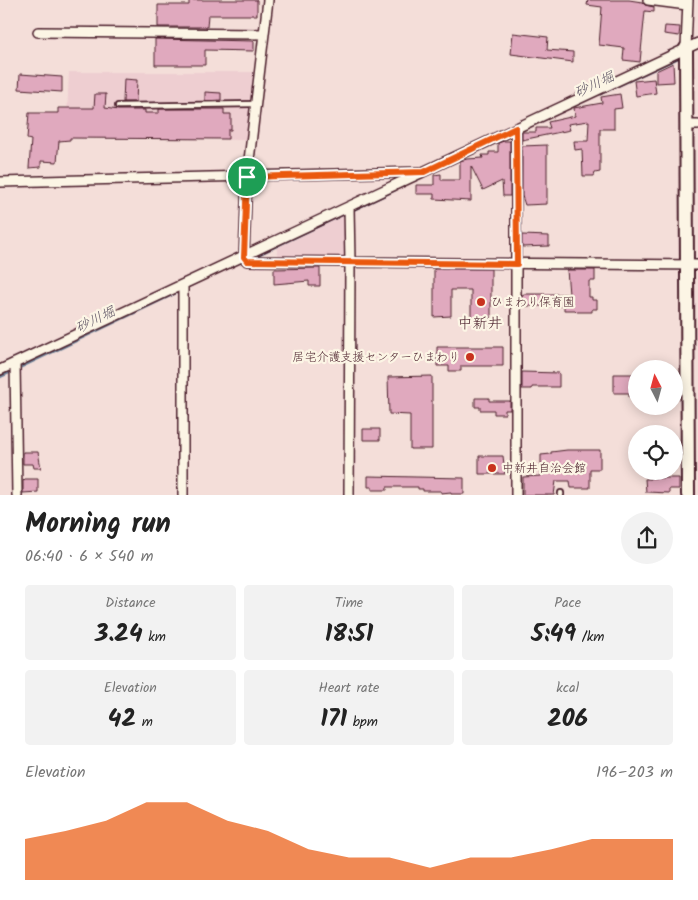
<!DOCTYPE html>
<html lang="en">
<head>
<meta charset="utf-8">
<style>
  body { margin:0; font-family:Kalam,"Klee One",sans-serif; background:#f2f2f2; color:#222; height:100vh; display:flex; flex-direction:column; font-size:19px; white-space:nowrap }
  * { box-sizing:border-box; margin:0 }
  p { font-size:16px; color:#767676 }
  .icon { flex:none; width:28px; height:28px; fill:none; stroke:currentColor; stroke-width:2; stroke-linecap:round; stroke-linejoin:round }
  .map { position:relative; height:495px; overflow:hidden }
  .details { display:flex; flex-direction:column; background:#fff; flex:1 }
  .details>* { flex:none }
  .needle { width:32px; rotate:354deg }
  .tools { position:absolute; left:628px; top:360px; display:grid; gap:10px }
  .tools a { display:grid; place-items:center; width:55px; height:55px; border-radius:50%; background:#fff; box-shadow:0 2px 12px #0003; font-size:25px }
  .pin { position:absolute; display:grid; place-items:center; width:42px; height:42px; color:#fff; margin:-21px; border:2px solid #fff; border-radius:50%; box-shadow:0 1px 5px #0007 }
  .round { display:grid; place-items:center; flex:none; width:52px; height:52px; border-radius:26px; background:#f2f2f2 }
  .summary { display:flex; align-items:center; justify-content:space-between; height:85px; padding:0 25px }
  h1 { font-size:28px; font-weight:700; line-height:38px }
  .metrics { display:grid; grid-template-columns:repeat(3,1fr); gap:8px; height:85px; padding:5px 25px }
  .metrics div { display:grid; align-content:center; border-radius:5px; background:#f2f2f2; text-align:center }
  .metrics b { font-size:25px; font-weight:700 }
  .metrics small { font-size:14px; font-weight:400 }
  .metrics p { font-size:14px }
  .chart { height:140px; padding:10px 25px }
  .chart p { display:flex; justify-content:space-between }
  .chart svg { width:100%; height:90px; margin-top:5px; fill:#ea580c; opacity:.7 }
  .map>svg:first-child { display:block }
  .built { fill:#eeced1 }
  .lines { fill:none; stroke-linecap:round; stroke-linejoin:round }
  .stream { stroke:#6c8399; stroke-width:3 }
  .building { fill:#e0a9be; stroke:#4a1f2b }
  .lane-casing { stroke:#4a1f2b; stroke-width:8 }
  .street-casing { stroke:#4a1f2b; stroke-width:12 }
  .secondary-casing { stroke:#4a1f2b; stroke-width:16 }
  .lane { stroke:#fcf5e5; stroke-width:4.5 }
  .street { stroke:#fcf5e5; stroke-width:9 }
  .secondary { stroke:#fcf5e5; stroke-width:12 }
  .route-casing { stroke:#fff; stroke-width:10 }
  .route { stroke:#ea580c; stroke-width:6 }
  .poi-dot { fill:#c8321e; stroke:#fcf5e5; stroke-width:2 }
  .labels { text-anchor:middle; stroke-width:4.5; stroke-linejoin:round; paint-order:stroke }
  .poi-label { font-size:12px; fill:#4a1f2b; stroke:#fcf5e5; text-anchor:start }
  .water-label { font-size:14px; font-style:italic; fill:#5b5162; stroke:#fcf5e5 }
  .quarter-label { font-size:15px; fill:#4a1f2b; stroke:#fcf5e5 }
</style>
</head>
<body>
<div class="map">
<svg width="698" height="495" viewBox="0 0 698 495">
  <rect width="100%" height="100%" fill="#f4ded9"/>
  <filter id="ink" filterUnits="userSpaceOnUse"><feTurbulence type="fractalNoise" baseFrequency=".02" numOctaves="2"/><feDisplacementMap in="SourceGraphic" scale="10" xChannelSelector="R" yChannelSelector="G"/><feConvolveMatrix kernelMatrix="1 2 1 2 8 2 1 2 1" color-interpolation-filters="sRGB"/></filter>
  <g filter="url(#ink)">
    <path class="built" d="M69,72h186l-7,68 -182,-2z
      M346,215v44h-66l-4,-11z"/>
    <g class="lines">
      <path class="stream" d="M600,94l78,-36
        M353,210l42,-20
        M253,257l91,-43
        M21,367l157,-75
        M0,377l13,-6"/>
    </g>
    <path class="building" d="M189,0h68v15h-49l-1,12h-49v-22h31z
      M588,0h41l13,2 3,3 9,2v5l-9,-1 -5,51 -17,-2 1,-12 -25,-3 3,-38 -15,-2z
      M665,26l15,1 -1,9 -15,-2z
      M513,33l35,4 -1,13 26,2v10l-62,-8z
      M155,39l99,2v10l-49,-1v15h-50z
      M673,63l1,19 -18,1v-12z
      M20,74l42,3v15l-43,-3z
      M124,79l13,1 -1,22h-13z
      M654,79l2,14 -20,3 -2,-15z
      M205,92l16,1v7l-16,1z
      M95,94h11l-1,14 13,2h27v3h14v-4h65v5h7v16h-3v9l-158,-1v2l-11,1 -2,21 -16,-1v6l-12,1 2,-28 -4,-1 2,-26h29v-5h36z
      M620,94l2,14 -8,1v20h-14v43l-5,1 -1,3h-11l-1,-27 -7,1 -1,-9h14l1,-20 -21,3 2,6 -48,10v-8h14v-4h14l-2,-6 27,-6 -1,-8 28,-5 -1,-6z
      M504,141h6v55h-7l-1,-15 -19,9 -12,-24v35l-37,-2v-5h-18v-9h18v-10l7,-1v6h19v-19l7,-2 16,-1 -1,-3h7v-3h9v-9z
      M547,145v59l-22,1 -3,-9v-50z
      M522,235l27,1v10l-27,1z
      M320,268v18h-11v-5l-35,3v-15z
      M434,269h57v50l-20,-1v-28h-20v26l-17,1z
      M567,270h28v11h-6v16h3v3h5v9h-5v3h-15l-2,-2h-11v-4h-42v-11l2,-1h45z
      M437,347h66v19h-42v5h-12v-5h-12z
      M522,372l37,1v14h-27v2h-10z
      M614,374h22v23h-7v-4h-15z
      M432,376v73h-22v-34l-21,-1 -1,-37z
      M475,398h14v3h21v9h-5v4h-11v-4h-14v-3h-5z
      M363,429h17v11h-17z
      M567,450h33v19h-10v19h-19l-1,-7h-14l-2,14h-31v-18l18,-1v-21l10,-1v-2z
      M23,452h15l3,16h-7l-1,-4h-10z
      M479,456h24l2,18h-26z
      M368,476l96,2v16h-13v-2l-10,1v-2h-18v-2h-5v-2h-31v3h-15v-3h-4z
      M650,478h29v11h-10v4l-23,-1 -1,-13h5z
      M25,479h13v13l-15,1v-12z"/>
    <g class="lines">
      <g class="lane-casing">
        <path id="lane" d="M118,106l137,-2
          M561,493v2"/>
      </g>
      <g class="street-casing">
        <path id="street" d="M268,0l-21,177 -3,80 3,4 451,4
          M648,0l39,5
          M38,32l226,2
          M686,48l2,-48
          M687,125h11
          M0,182l420,-10
          M349,207l1,55 -1,233
          M183,285v210
          M15,363l2,132
          M0,370l698,-327
          M516,495v-367"/>
      </g>
      <g class="secondary-casing">
        <path id="secondary" d="M686,48l2,447"/>
      </g>
      <use href="#lane" class="lane"/>
      <use href="#street" class="street"/>
      <use href="#secondary" class="secondary"/>
    </g>
  </g>
  <g class="lines" filter="url(#ink)">
    <g class="route-casing">
      <path id="route" d="M516,128l1,136 -270,-3 -3,-4 3,-80 177,-5z"/>
    </g>
    <use href="#route" class="route"/>
  </g>
  <g class="poi-dot">
    <circle cx="481" cy="302" r="5"/>
    <circle cx="470" cy="357" r="5"/>
    <circle cx="492" cy="468" r="5"/>
  </g>
  <g class="labels">
    <g class="poi-label">
      <text x="491" y="306">ひまわり保育園</text>
      <text x="460" y="361" text-anchor="end">居宅介護支援センターひまわり</text>
      <text x="502" y="472">中新井自治会館</text>
    </g>
    <g class="water-label">
      <text transform="translate(594 84) rotate(-25)" y="5">砂川堀</text>
      <text transform="translate(95 319) rotate(-26)" y="5">砂川堀</text>
    </g>
    <g class="quarter-label">
      <text x="480" y="328">中新井</text>
    </g>
  </g>
</svg>
<div class="tools">
<a><svg class="needle" viewBox="-14 -14 28 28"><path d="M0-13l5 13h-10z" fill="#e53935"/><path d="M0 13l5-13h-10z" fill="#767676"/></svg></a>
<a><svg class="icon" aria-label="locate" viewBox="0 0 24 24"><circle cx="12" cy="12" r="6"/><path d="M12 2v4M12 18v4M2 12h4M18 12h4"/></svg></a>
</div>
<div class="pin" style="left:247px;top:177px;background:#1e9e55"><svg class="icon" aria-label="arrive" viewBox="0 0 24 24"><path d="M6 21V4h12l-3 4 3 4H6"/></svg></div>
</div>
<section class="details">
<div class="summary"><div><h1>Morning run</h1><p>06:40 · 6 × 540 m</p></div><a class="round"><svg class="icon" aria-label="share" viewBox="0 0 24 24"><path d="M12 15V3M7 8l5-5 5 5M5 13v7h14v-7"/></svg></a></div>
<div class="metrics">
<div><p>Distance</p><b>3.24<small> km</small></b></div>
<div><p>Time</p><b>18:51</b></div>
<div><p>Pace</p><b>5:49<small> /km</small></b></div>
</div>
<div class="metrics">
<div><p>Elevation</p><b>42<small> m</small></b></div>
<div><p>Heart rate</p><b>171<small> bpm</small></b></div>
<div><p>kcal</p><b>206</b></div>
</div>
<div class="chart"><p><span>Elevation</span>196–203 m</p>
<svg viewBox="0 0 160 44" preserveAspectRatio="none"><path d="M0 44V24L10 20L20 15L30 6L40 6L50 15L60 20L70 29L80 33L90 33L100 38L110 33L120 33L130 29L140 24L150 24L160 24V44z"/></svg>
</div>
</section>
</body>
</html>
